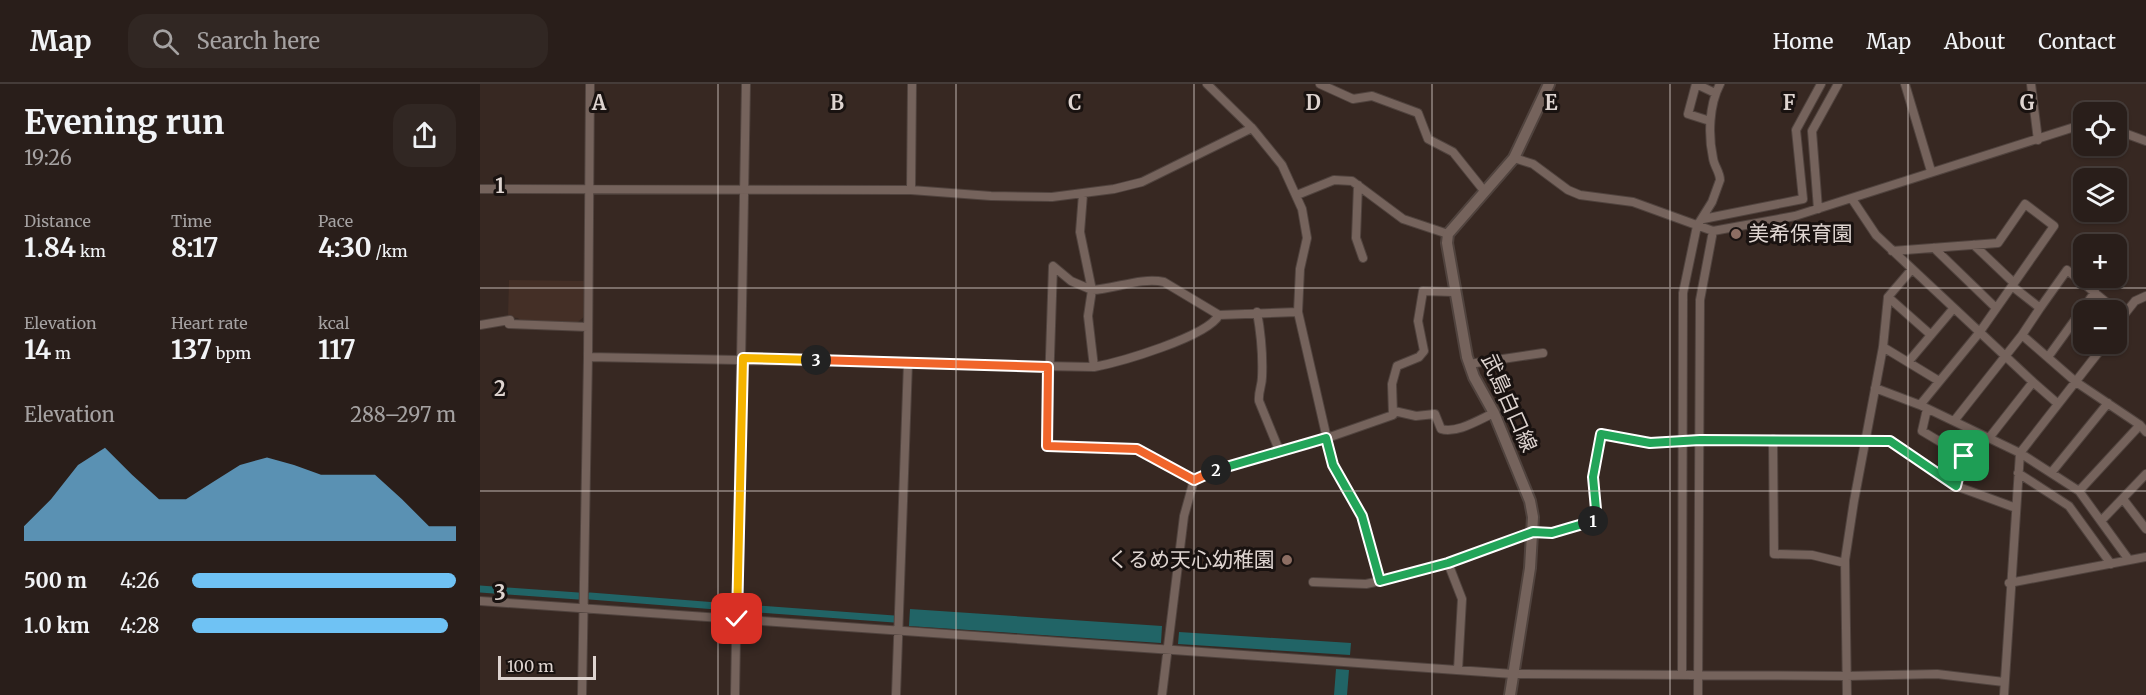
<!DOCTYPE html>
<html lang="en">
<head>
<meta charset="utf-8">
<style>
  body { margin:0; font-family:Merriweather,"Noto Sans JP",serif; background:#312723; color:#f1f3f6; height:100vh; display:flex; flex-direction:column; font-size:22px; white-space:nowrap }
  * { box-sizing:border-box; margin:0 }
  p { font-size:20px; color:#a5a2a2 }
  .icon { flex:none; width:33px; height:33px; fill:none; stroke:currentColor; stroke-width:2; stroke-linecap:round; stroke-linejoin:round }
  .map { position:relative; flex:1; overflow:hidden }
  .side { display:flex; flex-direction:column; background:#291e1a; width:480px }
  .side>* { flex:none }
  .buttons { position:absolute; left:1593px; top:18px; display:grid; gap:12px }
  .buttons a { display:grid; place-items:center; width:54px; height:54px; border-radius:12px; background:#291e1a; box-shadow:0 2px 4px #0004,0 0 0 2px #453c39; font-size:30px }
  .scale { position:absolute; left:18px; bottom:15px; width:98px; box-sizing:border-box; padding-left:6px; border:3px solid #ded4d0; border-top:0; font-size:16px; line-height:21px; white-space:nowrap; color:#ded4d0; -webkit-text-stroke:4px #191210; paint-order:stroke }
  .pin { position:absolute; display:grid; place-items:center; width:51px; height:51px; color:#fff; margin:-26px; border-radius:12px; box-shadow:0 3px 9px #0006 }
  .km { position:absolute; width:30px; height:30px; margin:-15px; border-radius:50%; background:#222; color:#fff; font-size:16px; line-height:30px; text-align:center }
  .round { display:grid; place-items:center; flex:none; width:63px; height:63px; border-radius:18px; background:#312723 }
  .summary { display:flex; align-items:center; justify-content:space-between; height:102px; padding:0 24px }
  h1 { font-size:33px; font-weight:700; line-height:45px }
  .figures { display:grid; grid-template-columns:repeat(3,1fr); gap:9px; height:102px; padding:6px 24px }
  .figures div { display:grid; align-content:center }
  .figures b { font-size:26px; font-weight:700 }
  .figures small { font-size:16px; font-weight:400 }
  .figures p { font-size:16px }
  .chart { height:168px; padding:12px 24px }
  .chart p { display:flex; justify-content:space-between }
  .chart svg { width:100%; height:108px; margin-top:6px; fill:#6fc2f4; opacity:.7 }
  ul { padding:0 24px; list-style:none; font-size:20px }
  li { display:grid; grid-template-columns:96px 72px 1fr; align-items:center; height:45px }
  li i { height:15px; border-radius:8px; background:#6fc2f4 }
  header { display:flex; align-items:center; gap:36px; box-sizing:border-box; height:84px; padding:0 30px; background:#291e1a; border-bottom:2px solid #453c39 }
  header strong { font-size:28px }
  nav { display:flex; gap:33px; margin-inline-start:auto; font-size:21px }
  .search { width:420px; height:54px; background:#312723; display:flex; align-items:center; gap:15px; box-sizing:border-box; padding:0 21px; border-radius:18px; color:#a5a2a2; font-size:22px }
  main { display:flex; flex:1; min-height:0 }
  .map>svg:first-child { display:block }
  .built { fill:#442f26 }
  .water { fill:#216466 }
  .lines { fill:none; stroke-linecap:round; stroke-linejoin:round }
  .canal { stroke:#216466; stroke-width:7 }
  .street-casing { stroke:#50433e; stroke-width:10 }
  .secondary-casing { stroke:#50433e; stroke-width:14 }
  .street { stroke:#75635c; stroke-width:8 }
  .secondary { stroke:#75635c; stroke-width:10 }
  .split-1-casing { stroke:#fff; stroke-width:12 }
  .split-2-casing { stroke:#fff; stroke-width:12 }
  .split-3-casing { stroke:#fff; stroke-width:12 }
  .split-4-casing { stroke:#fff; stroke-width:12 }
  .split-1 { stroke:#22a559; stroke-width:8 }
  .split-2 { stroke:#22a559; stroke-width:8 }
  .split-3 { stroke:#f0652b; stroke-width:8 }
  .split-4 { stroke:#f5b400; stroke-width:8 }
  .grid { fill:none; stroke:#ded4d0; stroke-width:1.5; stroke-opacity:0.55 }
  .education-dot { fill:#8d6e63; stroke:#191210; stroke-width:2 }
  .labels { text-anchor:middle; stroke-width:6; stroke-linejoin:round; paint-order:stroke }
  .poi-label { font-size:21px; fill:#ded4d0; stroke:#191210; text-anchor:start }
  .street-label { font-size:21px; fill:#ded4d0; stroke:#191210 }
  .grid-label { font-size:20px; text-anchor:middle; font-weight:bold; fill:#ded4d0; stroke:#191210; stroke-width:6; stroke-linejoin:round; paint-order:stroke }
</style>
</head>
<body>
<header>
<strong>Map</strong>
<div class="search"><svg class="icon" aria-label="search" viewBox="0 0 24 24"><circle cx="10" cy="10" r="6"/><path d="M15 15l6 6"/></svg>Search here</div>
<nav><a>Home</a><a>Map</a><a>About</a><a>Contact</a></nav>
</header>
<main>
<section class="side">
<div class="summary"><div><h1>Evening run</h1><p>19:26</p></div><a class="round"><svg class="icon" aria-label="share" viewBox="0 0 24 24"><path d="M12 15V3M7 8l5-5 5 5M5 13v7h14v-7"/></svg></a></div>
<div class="figures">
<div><p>Distance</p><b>1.84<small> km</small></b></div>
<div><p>Time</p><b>8:17</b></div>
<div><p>Pace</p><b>4:30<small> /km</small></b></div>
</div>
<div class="figures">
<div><p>Elevation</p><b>14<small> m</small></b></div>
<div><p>Heart rate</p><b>137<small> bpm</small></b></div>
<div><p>kcal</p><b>117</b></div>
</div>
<div class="chart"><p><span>Elevation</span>288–297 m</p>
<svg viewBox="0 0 160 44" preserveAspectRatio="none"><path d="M0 44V38L10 27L20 13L30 6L40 17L50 27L60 27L70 20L80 13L90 10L100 13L110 17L120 17L130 17L140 27L150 38L160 38V44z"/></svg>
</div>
<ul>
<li><b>500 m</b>4:26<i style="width:100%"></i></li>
<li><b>1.0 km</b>4:28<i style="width:97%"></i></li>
</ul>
</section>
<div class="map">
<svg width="1666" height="611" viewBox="0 0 1666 611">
  <rect width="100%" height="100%" fill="#372822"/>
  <path class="built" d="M29,196l76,1v35l-11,9 -51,-2 -5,-5 -10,-1z"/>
  <path class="water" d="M430,525l252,17 -1,17 -252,-17z
    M699,548l172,11 -1,12 -172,-11z
    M856,585l13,1 -2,25h-13z"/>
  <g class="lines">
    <path class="canal" d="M0,505l98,7
      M110,512l139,11
      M264,524l150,11"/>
    <g class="street-casing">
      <path id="street" d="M110,0l-2,273 506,10c26,-5 113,-30 125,-52
        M727,0l45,44 30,37 20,44 5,29 -7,31 -2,43 35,153 29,51 18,65 68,-18 85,-31 20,1 44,-13 -4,-43 8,-43 49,9 50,-4 190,3 66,44 60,22
        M840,0l33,15 19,-3 46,17 10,26 25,13 32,40
        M1425,0l26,87
        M1551,0l7,56
        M1230,37l-22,-7 8,-30 19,9
        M1636,46l30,11
        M1034,74l19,6 35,26 12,5 53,7 80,29 82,-15 289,-92
        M878,101l-2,53 7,20
        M0,105l431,1 80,6 61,1 62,-8 28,-7 110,-54
        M431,106l1,-106
        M603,110l-3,38 12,58c23,-1 49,-13 72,-8l55,33 79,-3
        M817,111l37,-15 18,1 51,38 45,15
        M1372,115l24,36 157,147 -44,56
        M1338,125l-6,-78 26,-47
        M1223,135l100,-20 -7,-69 25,-46
        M1494,161l40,38
        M1454,164l62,60
        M1412,167l106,-8 27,-39 29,22 -75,107 -59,72
        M1532,202l28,22 27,-38 55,45
        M1408,213l43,38
        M1560,224l-18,27 54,47 64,43 6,7
        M777,228c4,22 6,43 5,65 0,9 -4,15 -3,24l20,49
        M0,241l30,-5 -1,4 79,3
        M1636,241l19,-24 11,-5
        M1403,263l56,34
        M1568,273l47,-65
        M1429,277l44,-52
        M989,280l74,-11
        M614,283l-6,-51 4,-26 -21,-9 -18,-15 -6,180 90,3 57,31
        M1553,298l24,21
        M1395,304l45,17 100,48 59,38 50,69
        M1447,325l-5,22 42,25 -8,30
        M914,327l22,5 19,-2 6,15c16,5 39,-10 53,-16
        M1474,337l68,-86
        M1293,355l1,115 38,1 33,8
        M1538,389l51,33 42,58
        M1571,389l57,-70
        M1599,407l61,-66
        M1643,415l23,30
        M1621,437l45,-47
        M968,479l14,36 -4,71
        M833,498l53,2 14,-3
        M1529,499l137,-26
        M0,517l1033,73 333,2 91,-2 67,8
        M1202,590l1,-381 14,-67 15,-24 8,-22c0,-8 -6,-14 -7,-22 -5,-23 -4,-53 7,-74
        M102,611l6,-338
        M255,611l11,-611
        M416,611l12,-332
        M682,611l22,-179 10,-36 31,-13 82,-22 86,-30 -1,-31 5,-18 22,-9 5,-6 -6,-30 5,-30 31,1
        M1218,611l2,-395 13,-69
        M1367,611l-2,-135 9,-59 29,-154 5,-50 24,-28
        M1524,611l16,-242 85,-109"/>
    </g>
    <g class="secondary-casing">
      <path id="secondary" d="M1030,611l20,-127 3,-51 -3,-16 -36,-88 -20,-36 -7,-20 -20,-114 1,-9 66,-76 35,-74"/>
    </g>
    <use href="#street" class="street"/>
    <use href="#secondary" class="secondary"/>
  </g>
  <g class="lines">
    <g class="split-1-casing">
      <path id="split-1" d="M1113,437l4,-1 -4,-43 8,-43 49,9 50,-3 190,1 66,45 8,-30"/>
    </g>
    <g class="split-2-casing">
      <path id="split-2" d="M736,386l110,-32 7,27 29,51 18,65 68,-18 85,-31 19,1 41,-12"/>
    </g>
    <g class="split-3-casing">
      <path id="split-3" d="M336,276l232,7 -1,79 90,3 57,31 22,-10"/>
    </g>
    <g class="split-4-casing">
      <path id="split-4" d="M257,535l6,-261 73,2"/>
    </g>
    <use href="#split-1" class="split-1"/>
    <use href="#split-2" class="split-2"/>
    <use href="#split-3" class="split-3"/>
    <use href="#split-4" class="split-4"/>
  </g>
  <path class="grid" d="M238,0v611M476,0v611M714,0v611M952,0v611M1190,0v611M1428,0v611M0,204h1666M0,407h1666"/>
  <g class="education-dot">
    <circle cx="1256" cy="150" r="6"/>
    <circle cx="807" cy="476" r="6"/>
  </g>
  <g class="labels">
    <g class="poi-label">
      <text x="1268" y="157">美希保育園</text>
      <text x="795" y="483" text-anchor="end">くるめ天心幼稚園</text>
    </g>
    <g class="street-label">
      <text transform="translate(1029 319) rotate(66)" y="7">武島白口線</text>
    </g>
  </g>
  <g class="grid-label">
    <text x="119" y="26">A</text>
    <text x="357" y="26">B</text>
    <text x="595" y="26">C</text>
    <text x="833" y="26">D</text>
    <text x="1071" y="26">E</text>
    <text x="1309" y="26">F</text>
    <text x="1547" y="26">G</text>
    <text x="20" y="109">1</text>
    <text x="20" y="312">2</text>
    <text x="20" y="516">3</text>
  </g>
</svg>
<div class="buttons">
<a><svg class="icon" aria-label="locate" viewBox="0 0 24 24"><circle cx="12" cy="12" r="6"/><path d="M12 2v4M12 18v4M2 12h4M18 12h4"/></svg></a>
<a><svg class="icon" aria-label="layers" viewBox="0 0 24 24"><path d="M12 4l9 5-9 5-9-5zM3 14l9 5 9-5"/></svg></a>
<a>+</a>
<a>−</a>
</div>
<div class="scale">100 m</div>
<div class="pin" style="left:1484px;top:372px;background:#1e9e55"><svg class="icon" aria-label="arrive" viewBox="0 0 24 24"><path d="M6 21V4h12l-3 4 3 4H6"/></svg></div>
<div class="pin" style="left:257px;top:535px;background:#d93025"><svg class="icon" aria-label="check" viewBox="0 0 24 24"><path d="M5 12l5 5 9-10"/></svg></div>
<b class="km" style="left:1113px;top:437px">1</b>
<b class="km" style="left:736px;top:386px">2</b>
<b class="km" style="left:336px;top:276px">3</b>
</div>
</main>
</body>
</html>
